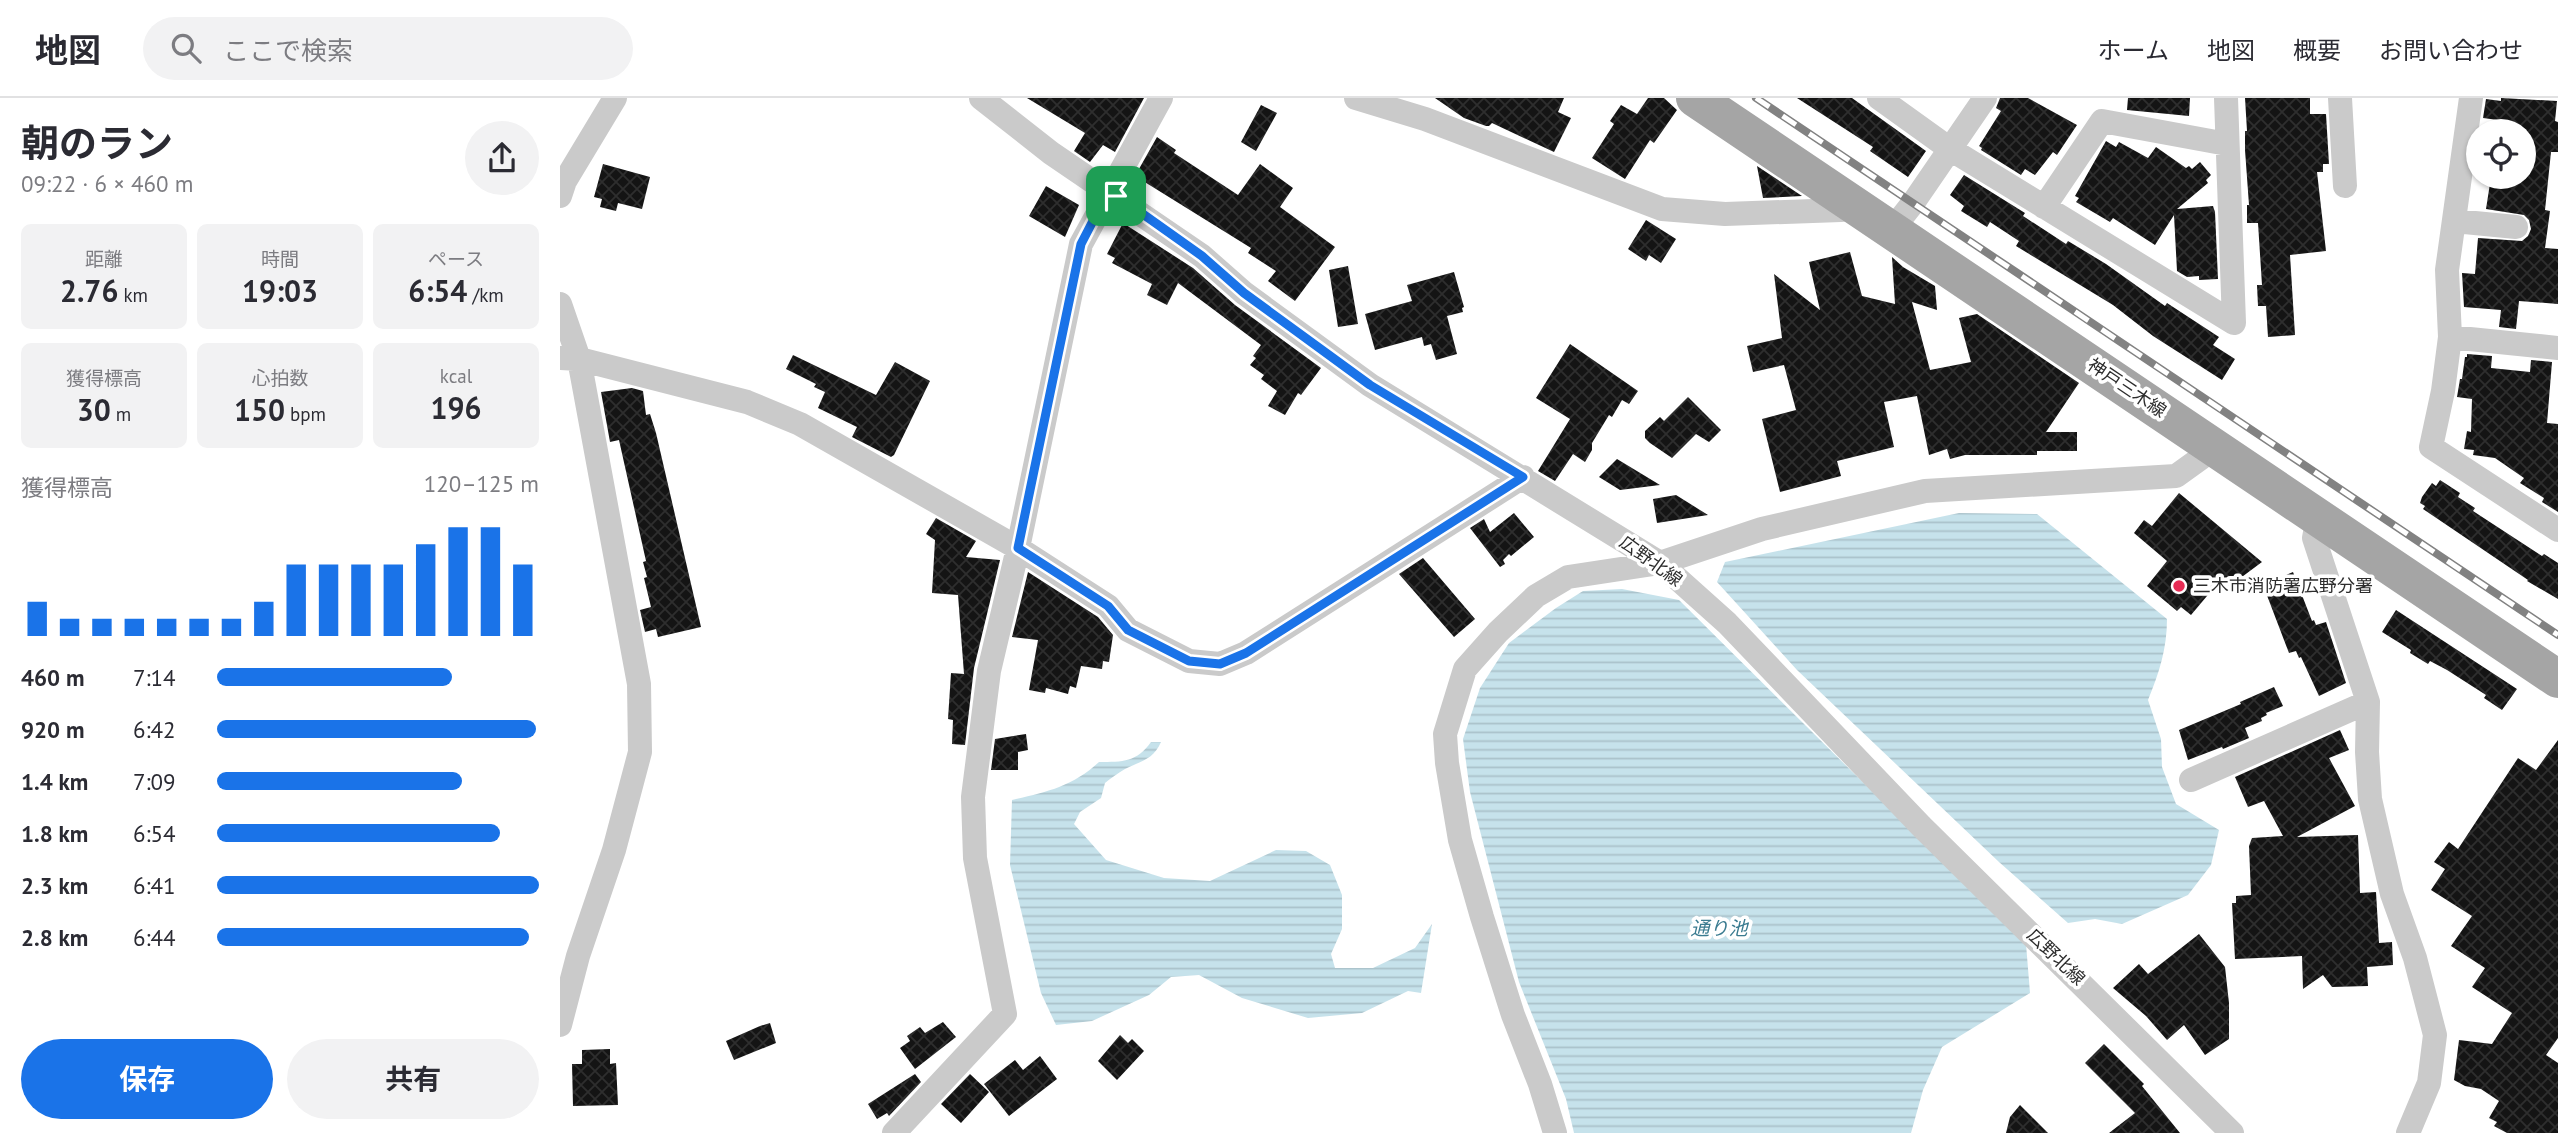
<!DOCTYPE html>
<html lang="ja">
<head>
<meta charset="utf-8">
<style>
  body { margin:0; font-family:"PT Sans","Noto Sans JP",sans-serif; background:#f2f2f3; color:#2b2b33; height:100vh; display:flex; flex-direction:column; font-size:26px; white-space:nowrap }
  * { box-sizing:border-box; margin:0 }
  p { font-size:23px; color:#7c7c81 }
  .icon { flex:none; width:38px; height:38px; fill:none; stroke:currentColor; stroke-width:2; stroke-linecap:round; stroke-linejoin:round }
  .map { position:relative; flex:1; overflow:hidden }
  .drawer { display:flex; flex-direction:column; background:#fff; width:560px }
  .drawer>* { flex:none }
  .controls { position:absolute; left:1906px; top:21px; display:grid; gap:14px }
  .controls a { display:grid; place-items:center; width:70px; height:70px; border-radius:50%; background:#fff; box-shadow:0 2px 5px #0004; font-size:35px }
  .pin { position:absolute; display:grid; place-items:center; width:60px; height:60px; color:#fff; margin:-30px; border-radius:14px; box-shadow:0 4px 10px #0006 }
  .round { display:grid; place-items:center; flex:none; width:74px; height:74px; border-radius:37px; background:#f2f2f3 }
  .head { display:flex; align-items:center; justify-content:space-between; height:119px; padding:0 21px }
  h1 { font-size:38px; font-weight:700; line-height:52px }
  .metrics { display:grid; grid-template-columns:repeat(3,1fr); gap:10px; height:119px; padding:7px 21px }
  .metrics div { display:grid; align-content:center; border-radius:10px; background:#f2f2f3; text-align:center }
  .metrics b { font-size:30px; font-weight:700 }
  .metrics small { font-size:19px; font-weight:400 }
  .metrics p { font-size:19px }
  .chart { height:196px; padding:14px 21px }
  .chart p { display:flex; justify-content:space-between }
  .chart svg { width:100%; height:126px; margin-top:7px; stroke:#1a73e8; stroke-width:6 }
  .primary-button { display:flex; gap:14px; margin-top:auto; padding:14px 21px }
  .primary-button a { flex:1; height:80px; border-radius:42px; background:#1a73e8; color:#fff; font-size:28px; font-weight:700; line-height:80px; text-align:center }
  .primary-button a+a { background:#f2f2f3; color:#2b2b33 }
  ul { padding:0 21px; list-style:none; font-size:23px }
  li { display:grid; grid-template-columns:112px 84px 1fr; align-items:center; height:52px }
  li i { height:18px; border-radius:9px; background:#1a73e8 }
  header { display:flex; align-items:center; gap:42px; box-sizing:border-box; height:98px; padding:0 35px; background:#fff; border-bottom:2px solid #e1e1e2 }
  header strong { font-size:33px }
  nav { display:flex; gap:38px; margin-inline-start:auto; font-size:24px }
  .search { width:490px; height:63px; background:#f2f2f3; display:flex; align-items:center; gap:18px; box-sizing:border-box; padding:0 24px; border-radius:38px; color:#7c7c81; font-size:26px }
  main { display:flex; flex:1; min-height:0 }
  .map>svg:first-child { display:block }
  .water { fill:url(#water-rules) }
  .building { fill:url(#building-cross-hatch) }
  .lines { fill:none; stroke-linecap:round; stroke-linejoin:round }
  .minor { stroke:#cacaca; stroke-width:24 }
  .primary { stroke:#a5a5a5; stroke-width:38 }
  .rail-casing { stroke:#828282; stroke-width:8 }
  .rail { stroke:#fff; stroke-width:5; stroke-dasharray:16; stroke-linecap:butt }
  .route-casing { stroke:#fff; stroke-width:14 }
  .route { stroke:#1a73e8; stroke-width:9 }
  .poi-dot { fill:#e72c55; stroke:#fff; stroke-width:2.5 }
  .labels { text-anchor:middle; stroke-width:7; stroke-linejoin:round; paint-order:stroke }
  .street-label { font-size:18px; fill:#2d2d2d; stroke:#fff }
  .poi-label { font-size:18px; fill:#2d2d2d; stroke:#fff; text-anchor:start }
  .water-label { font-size:19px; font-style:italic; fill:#3a7b90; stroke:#fff }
</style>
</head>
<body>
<header>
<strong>地図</strong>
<div class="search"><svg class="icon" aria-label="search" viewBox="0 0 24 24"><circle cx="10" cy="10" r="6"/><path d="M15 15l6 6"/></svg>ここで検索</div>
<nav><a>ホーム</a><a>地図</a><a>概要</a><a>お問い合わせ</a></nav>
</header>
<main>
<section class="drawer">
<div class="head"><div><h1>朝のラン</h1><p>09:22 · 6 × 460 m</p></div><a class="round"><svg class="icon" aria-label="share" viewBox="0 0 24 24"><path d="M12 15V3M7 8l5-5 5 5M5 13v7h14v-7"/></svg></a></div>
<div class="metrics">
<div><p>距離</p><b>2.76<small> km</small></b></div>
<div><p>時間</p><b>19:03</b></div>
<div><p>ペース</p><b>6:54<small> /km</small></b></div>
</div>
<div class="metrics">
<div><p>獲得標高</p><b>30<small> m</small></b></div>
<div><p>心拍数</p><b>150<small> bpm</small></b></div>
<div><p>kcal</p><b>196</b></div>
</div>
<div class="chart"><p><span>獲得標高</span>120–125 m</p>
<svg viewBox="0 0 160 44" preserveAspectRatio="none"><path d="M5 44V32M15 44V38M25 44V38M35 44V38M45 44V38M55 44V38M65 44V38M75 44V32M85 44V19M95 44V19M105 44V19M115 44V19M125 44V12M135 44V6M145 44V6M155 44V19"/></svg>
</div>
<ul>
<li><b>460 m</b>7:14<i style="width:73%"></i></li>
<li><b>920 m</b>6:42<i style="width:99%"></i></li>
<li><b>1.4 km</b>7:09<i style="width:76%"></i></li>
<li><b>1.8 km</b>6:54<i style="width:88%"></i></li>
<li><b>2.3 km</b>6:41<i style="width:100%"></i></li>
<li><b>2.8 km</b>6:44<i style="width:97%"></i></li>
</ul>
<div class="primary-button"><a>保存</a><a>共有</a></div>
</section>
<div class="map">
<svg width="1998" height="1035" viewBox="0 0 1998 1035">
  <defs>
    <pattern id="water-rules" width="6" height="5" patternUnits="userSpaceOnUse" patternTransform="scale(1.75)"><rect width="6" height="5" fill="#c6e2eb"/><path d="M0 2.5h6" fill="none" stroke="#aac2ca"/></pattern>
    <pattern id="building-cross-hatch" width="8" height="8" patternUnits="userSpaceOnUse" patternTransform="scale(1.75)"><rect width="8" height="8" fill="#141414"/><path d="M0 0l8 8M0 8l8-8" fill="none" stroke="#2e2e2e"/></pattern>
  </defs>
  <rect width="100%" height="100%" fill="#fff"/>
  <path class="water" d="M1399,415l78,1 130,105c0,30 -8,54 -19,81l13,39 1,28 14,37 43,26 -8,35 -23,30 -66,29 -27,-5 -27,4 -69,-61 -202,-192 -80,-88 8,-20z
    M1062,491l57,11 347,344 4,49 -88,54 -19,43 -12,43h-337l-8,-34 -47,-117 -49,-190 -7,-53 17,-51 29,-45 47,-35 27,-17z
    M591,644h10c-8,18 -20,19 -36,27 -7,4 -14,9 -20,14l-4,15 -21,14 -6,12 32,36 58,18 46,3 66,-31 30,1 24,14 12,30v34l-11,25 4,14h38l42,-20 17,-24 -11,69 -13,-2 -46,22 -54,5 -66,-20 -43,-23 -28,2 -22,18 -57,26 -36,4 -15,-32 -31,-128 2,-65c34,-8 60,-13 87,-38 24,0 38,0 52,-20z"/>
  <path class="building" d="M467,0h117l-29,54 -12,-7 -13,17 -16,-11 11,-18z
    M875,0h129l-6,14 13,6 -17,34 -62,-29 -3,3h-3l-22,-8z
    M1088,0h16l13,12 -23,33 -4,-3 -25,39 -33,-21 22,-34 -4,-3 11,-16 16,9z
    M1237,0h55l74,53 -18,26 -38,-26 3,-4z
    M1440,0h28l49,27 -20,30 -4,-3 -18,23 -10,-6 -4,6 -40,-25 1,-2 -3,-2 22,-35 -5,-3z
    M1568,0h62l-1,18 -62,-6z
    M1685,0h65v16h16l3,50h-6v8h-6l9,79 -36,4 5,80 -27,2 -2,-31h-8l-1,-21h5l-4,-62h-11v-18h2l-4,-55v-19h2z
    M1941,0l56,3 -2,20 3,1v30h-7l-6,58 5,1 -5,37 13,1v55l-39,-3 -3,28 -17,-2 2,-17 -37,-3 -2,-34 13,1 3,-36 44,3 6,-5 3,-7 -2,-9 -5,-5 -38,-6 5,-32h33v-46h-28l2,-11 -15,-2 3,-19 15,2z
    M701,7l16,8 -21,38 -15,-9z
    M597,39l19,13 -2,3 64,42 22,-31 33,24 -13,19 55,40 -40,54 -27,-20 8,-10 -28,-18 3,-5 -116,-72z
    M1546,43l10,6 3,-5 29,16 8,-11 30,21 3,-2 3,3 8,-7 11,13 -5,5 2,3 -31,26 36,-3 2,6 3,67 -19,1v-4l-12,1 -10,-6 -3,-56 -19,30 -39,-25 -3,-2 -3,4 -34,-20 3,-4 -4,-2z
    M43,66l47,13 -8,32 -24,-6 -2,8 -16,-4 2,-8 -8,-2z
    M1197,68l45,30 -39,2z
    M1404,77l61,38 -2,3 43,28 2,-3 38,23 59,42 2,-3 52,34 -6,8 22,14 -13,21 -69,-44 -40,-31 -97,-59 3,-5 -29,-19 -3,5 -26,-16 3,-5 -14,-11z
    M486,88l33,19 -14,32 -36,-21z
    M1086,122l30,19 -15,24 -12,-8 -3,6 -18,-12z
    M563,125l70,45 42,37 86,63 -20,27 -3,-2 -13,22 -17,-9 9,-15 -16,-12 3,-4 -14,-10 6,-7 -3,-2 8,-11 -83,-62 -11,22 -20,-10 5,-11 -40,-21 3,-5 -8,-4z
    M1290,154l12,44 33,8 -3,-47 11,10 32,19 2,24 -25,-8 18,68 41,-8 -12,-44 18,-4 102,69 -33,49h31v19h-40v4h-72l-15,4 -3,-10 -18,6 -12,-59 -33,6 10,45 -57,14 4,15 -61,16 -18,-73 34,-9 -12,-45 -31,7 -6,-26 35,-8 -8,-64 46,36 -11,-48z
    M788,168l10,58 -20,3 -9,-57z
    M894,174l10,35 -2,1 1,4 -16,4 10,38 -21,6 -5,-16 -7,2 -2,-9 -47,13 -10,-36 47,-13 -5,-16z
    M1010,246l68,47 -9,13 -7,-4 -10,17 -3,-2 -17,28v7l-7,12 -12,-8 -18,27 -17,-10 32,-52 -34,-21z
    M1907,256l25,2 -1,12 39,4 1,-12 21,2 -5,61 11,1v88l-16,-10 2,-4 -24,-15 4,-5 -29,-20 -22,-3 1,-5 -10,-1 3,-18 4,1 1,-33 -15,-2 3,-18h2l3,-22h2z
    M233,257l83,40 19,-33 35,19 -36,74 -3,2 -39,-20 5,-10 -39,-19 7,-16 -11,-5 2,-3 -30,-15z
    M72,290l11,3 3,24 4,-1 6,19 45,194 -43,10 -2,-8 -11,3 -5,-22 11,-3 -7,-29 3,-1 -4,-15 3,-1 -27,-121 -9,2 -9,-50z
    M1128,299l33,33 -12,12 -13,-8 -24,24 -22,-15 -5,-5v-7l15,-14 4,4z
    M1057,361l10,6 33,20 -40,5 -21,-13z
    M1880,382l20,13 -2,4 17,11 -2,3 69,45 2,-2 14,9v36l-31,-18 1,-1 -105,-71 2,-3 -5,-3 2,-6 10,-14 4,3z
    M1619,395l83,69 -35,26 -4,-11 -32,38 -10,-8 -4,4 -30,-25 20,-25 -33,-28 10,-13 8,6z
    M1116,397l32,20 -51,8 -4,-24z
    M954,415l20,24 -23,19 -2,-2 -6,6 2,4 -5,3 -30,-39 14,-9 6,13z
    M376,420l40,23 -10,16 34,3 -26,108 -9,77 -13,-1 1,-24 -5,-1 3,-46 13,1 -6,-79 -26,-2 3,-53 -9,-6z
    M863,460l52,61 -21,18 -55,-63z
    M468,474l70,45 15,18 -4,27 -6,-1 -1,8 -21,-3 -5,22 -6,-2 -2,8 -22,-6 -1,5 -16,-3 9,-50 -26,-3z
    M1733,474l19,49 2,-1 2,5 10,-3 20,61 -27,13 -18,-39 -2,1 -3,-7 -7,2 -26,-68z
    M1836,512l121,79 -15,21 -18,-12 2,-3 -39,-25 -17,-9 -2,3 -18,-11 1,-3 -29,-18z
    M1714,589l9,19 -17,7 1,2 -6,3 1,3 -17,7 4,10 -26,11 -1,-2 -34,13 -9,-30 62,-26 -1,-2z
    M1780,632l9,20 -20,8 26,48 -58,31 61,-2 2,58 16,-1 3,51 13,-1 1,23 -26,2 1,19 -36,1 -9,-12 -20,14 -1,-33 -67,3 -3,-56h4v-7l15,-1 -2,-49 3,-8 31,-2 -19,-35 -16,6 -13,-30z
    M466,636l2,16 -10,2v18h-27l4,-31z
    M1998,642v298l-12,17 12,8v70h-51l-13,-7 3,-4 -8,-4 10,-17 -18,-12 -16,-3 -11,-6 5,-40 33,4 20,-31 -40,-26 13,-19 -34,-22 21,-30 -41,-26 14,-21 -11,-7 15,-20 9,7 60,-91 18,12z
    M1639,836l26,33 4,36v36l-24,16 -21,-30 -17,15 -21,-24 -33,-28 26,-24 9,10z
    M383,924l13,15 -41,32 -15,-21 10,-7 -3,-5 13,-9 5,6z
    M210,925l6,20 -42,17 -8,-19 34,-15z
    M560,937l8,8 4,-4 12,12 -27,29 -19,-19z
    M1544,946l40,40 -2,2 38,47h-71l26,-20 -50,-50z
    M50,951v15l6,-1 2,42 -45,1 -1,-42h10v-14z
    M480,958l17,23 -48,37 -25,-32 31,-24 8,10z
    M355,976l6,8 -32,34 -2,-3 -10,6 -9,-15z
    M410,976l19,18 -28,31 -20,-19z
    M1460,1007l28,28h-42l4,-16z"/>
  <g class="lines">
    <path class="minor" d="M421,0l70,55 151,103 42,37 126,92 290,178 67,60 194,203 311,307
      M796,0l69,21 237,90 63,5 116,-4 7,-10
      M1319,0l71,51 284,174 -8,-225
      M1780,0l5,88
      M1911,0l-24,172 3,67 -7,54 -12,56 127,83
      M0,98l5,-15 50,-83
      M1484,109l58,-86 125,23
      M1894,123l62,6
      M1331,133l22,-28 72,-105
      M0,206l19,55 60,325 1,68 -26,98 -36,106 -18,69
      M1890,239l108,11
      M0,260l19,1 168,43 53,22 218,124 90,58 20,24 61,31 31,3 26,-11 277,-176
      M1758,419l-4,21 54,164 -1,50 3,47 22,95 23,64 20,77 -6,48 -21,50
      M1631,682l177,-78
      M334,1035l111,-119 -30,-156 -2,-61 16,-126 29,-123 63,-304 80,-146
      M995,1035l-15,-49 -27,-69 -31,-98 -22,-77 -13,-77 -2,-29 20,-65 33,-37 38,-36 32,-19 92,-14 102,-34 163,-38 251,-15 25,-18 7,-15"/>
    <path class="primary" d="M1135,0l863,581"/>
    <g class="rail-casing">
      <path id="rail" d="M1196,0l802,537"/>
    </g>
    <use href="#rail" class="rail"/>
  </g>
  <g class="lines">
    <g class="route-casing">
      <path id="route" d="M549,92l93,66 42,37 126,92 153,92 -277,176 -26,11 -31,-3 -61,-31 -20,-24 -90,-58 63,-304z"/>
    </g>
    <use href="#route" class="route"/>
  </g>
  <circle class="poi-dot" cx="1619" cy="488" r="7"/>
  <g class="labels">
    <g class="street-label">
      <text transform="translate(1567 290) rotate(34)" y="6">神戸三木線</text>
      <text transform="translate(1091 463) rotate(36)" y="6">広野北線</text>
      <text transform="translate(1496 859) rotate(44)" y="6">広野北線</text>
    </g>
    <g class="poi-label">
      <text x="1633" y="494">三木市消防署広野分署</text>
    </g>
    <g class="water-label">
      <text x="1159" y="837">通り池</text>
    </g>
  </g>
</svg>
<div class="controls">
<a><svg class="icon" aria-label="locate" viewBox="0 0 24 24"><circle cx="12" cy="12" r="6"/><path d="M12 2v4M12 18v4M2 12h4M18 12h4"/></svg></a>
</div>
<div class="pin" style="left:556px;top:98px;background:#1e9e55"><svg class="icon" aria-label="arrive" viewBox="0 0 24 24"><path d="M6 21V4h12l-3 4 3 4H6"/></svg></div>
</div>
</main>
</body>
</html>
